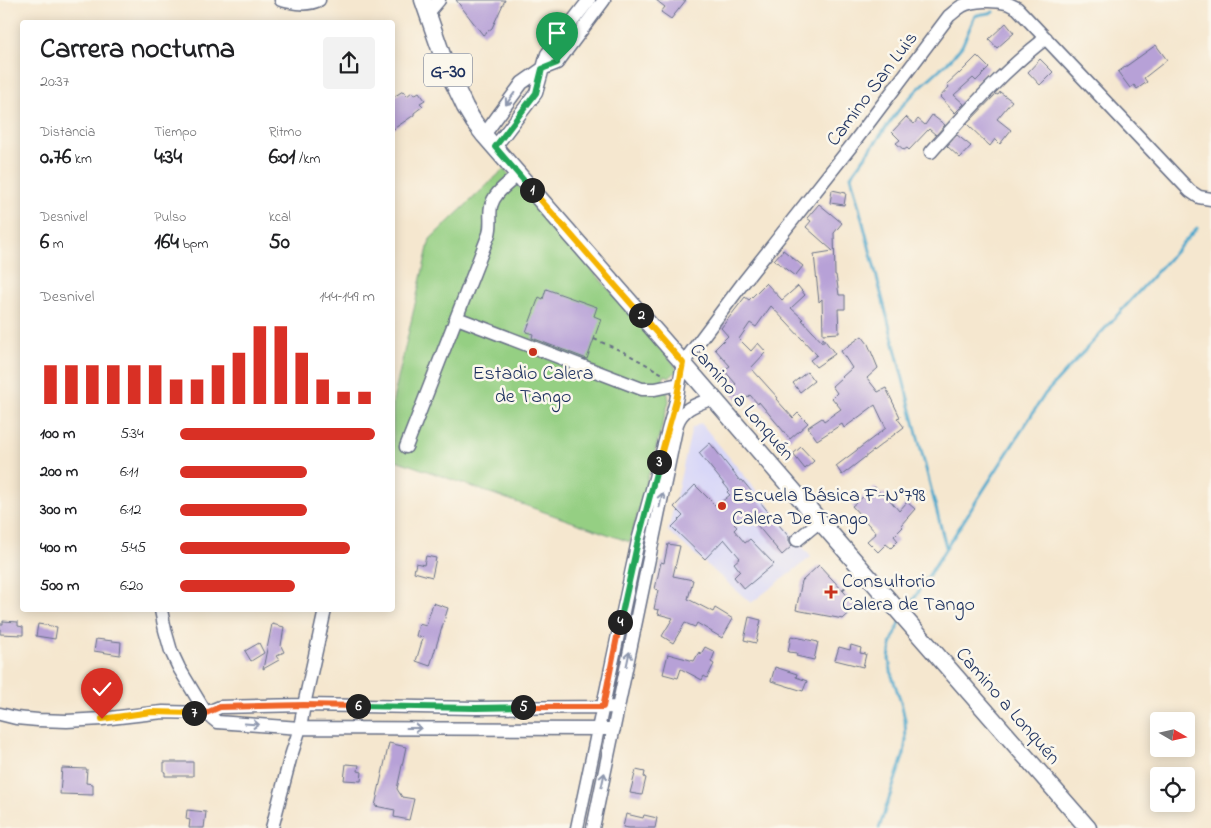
<!DOCTYPE html>
<html lang="es">
<head>
<meta charset="utf-8">
<style>
  body { margin:0; font-family:"Indie Flower",sans-serif; background:#f2f2f2; color:#202124; height:100vh; display:flex; flex-direction:column; font-size:19px; white-space:nowrap }
  * { box-sizing:border-box; margin:0 }
  p { font-size:16px; color:#757577 }
  .icon { flex:none; width:28px; height:28px; fill:none; stroke:currentColor; stroke-width:2; stroke-linecap:round; stroke-linejoin:round }
  .map { position:relative; flex:1; overflow:hidden }
  .details { position:absolute; left:20px; top:20px; width:375px; height:592px; display:flex; flex-direction:column; background:#fff; border-radius:5px; box-shadow:0 2px 12px #0003 }
  .details>* { flex:none }
  .needle { width:32px; rotate:99deg }
  .buttons { position:absolute; left:1150px; top:712px; display:grid; gap:10px }
  .buttons a { display:grid; place-items:center; width:45px; height:45px; border-radius:5px; background:#fff; box-shadow:0 2px 12px #0003; font-size:25px }
  .pin { position:absolute; display:grid; place-items:center; width:42px; height:42px; color:#fff; margin:-51px -21px; border-radius:50% 50% 50% 0; rotate:-45deg; box-shadow:0 0 5px #0007 }
  .pin .icon { rotate:45deg }
  .km { position:absolute; width:25px; height:25px; margin:-12px; border-radius:50%; background:#222; color:#fff; font-size:14px; line-height:25px; text-align:center }
  .round { display:grid; place-items:center; flex:none; width:52px; height:52px; border-radius:5px; background:#f2f2f2 }
  .head { display:flex; align-items:center; justify-content:space-between; height:85px; padding:0 20px }
  h1 { font-size:28px; font-weight:800; line-height:38px }
  .figures { display:grid; grid-template-columns:repeat(3,1fr); gap:8px; height:85px; padding:5px 20px }
  .figures div { display:grid; align-content:center }
  .figures b { font-size:21px; font-weight:800 }
  .figures small { font-size:14px; font-weight:400 }
  .figures p { font-size:14px }
  .chart { height:140px; padding:10px 20px }
  .chart p { display:flex; justify-content:space-between }
  .chart svg { width:100%; height:90px; margin-top:5px; stroke:#d93025; stroke-width:6 }
  ul { padding:0 20px; list-style:none; font-size:16px }
  li { display:grid; grid-template-columns:80px 60px 1fr; align-items:center; height:38px }
  li i { height:12px; border-radius:6px; background:#d93025 }
  .map>svg:first-child { display:block }
  .built { fill:#d8d7f8 }
  .green { fill:#95cf83; stroke:#587f70 }
  .lines { fill:none; stroke-linecap:round; stroke-linejoin:round }
  .stream { stroke:#4ea8cc; stroke-width:3 }
  .building { fill:#b7a1d7 }
  .minor-casing { stroke:#676f86; stroke-width:15 }
  .major-casing { stroke:#676f86; stroke-width:19 }
  .path { stroke:#676f86; stroke-width:2; stroke-dasharray:4 4; stroke-linecap:butt }
  .minor { stroke:#fff; stroke-width:12 }
  .major { stroke:#fff; stroke-width:16 }
  .oneway { stroke:#8d97ae }
  .split-1-casing { stroke:#fff; stroke-width:10 }
  .split-2-casing { stroke:#fff; stroke-width:10 }
  .split-3-casing { stroke:#fff; stroke-width:10 }
  .split-4-casing { stroke:#fff; stroke-width:10 }
  .split-5-casing { stroke:#fff; stroke-width:10 }
  .split-6-casing { stroke:#fff; stroke-width:10 }
  .split-7-casing { stroke:#fff; stroke-width:10 }
  .split-8-casing { stroke:#fff; stroke-width:10 }
  .split-1 { stroke:#22a559; stroke-width:6 }
  .split-2 { stroke:#f5b400; stroke-width:6 }
  .split-3 { stroke:#f5b400; stroke-width:6 }
  .split-4 { stroke:#22a559; stroke-width:6 }
  .split-5 { stroke:#f0652b; stroke-width:6 }
  .split-6 { stroke:#22a559; stroke-width:6 }
  .split-7 { stroke:#f0652b; stroke-width:6 }
  .split-8 { stroke:#f5b400; stroke-width:6 }
  .poi-dot { fill:#c8321e; stroke:#fbf7ec; stroke-width:2 }
  .labels { text-anchor:middle; stroke-width:5; stroke-linejoin:round; paint-order:stroke }
  .shield { fill:#fbf7ec; stroke:#5e6b89; stroke-width:1 }
  .shield-label { font-size:19px; font-weight:bold; fill:#1b2f5e }
  .street-label { font-size:20px; fill:#1b2f5e; stroke:#fbf7ec }
  .poi-label { font-size:20px; fill:#1b2f5e; stroke:#fbf7ec; text-anchor:start }
</style>
</head>
<body>
<div class="map">
<svg width="1211" height="828" viewBox="0 0 1211 828">
  <rect width="100%" height="100%" fill="#fbf7ec"/>
  <filter id="ink" filterUnits="userSpaceOnUse"><feTurbulence type="fractalNoise" baseFrequency=".02" numOctaves="2"/><feDisplacementMap in="SourceGraphic" scale="10" xChannelSelector="R" yChannelSelector="G"/><feConvolveMatrix kernelMatrix="1 2 1 2 8 2 1 2 1" color-interpolation-filters="sRGB"/></filter>
  <filter id="wash" filterUnits="userSpaceOnUse"><feTurbulence type="fractalNoise" baseFrequency=".0096" numOctaves="4" result="noise"/><feDisplacementMap in="SourceGraphic" scale="20" xChannelSelector="R" yChannelSelector="G"/><feGaussianBlur stdDeviation="1.12" result="paint"/><feColorMatrix in="noise" values="0 0 0 0 0 0 0 0 0 0 0 0 0 0 0 0 0 1.4 0 .05"/><feComposite in="paint" operator="in"/></filter>
  <g filter="url(#wash)">
    <rect width="100%" height="100%" fill="#f5e7cf"/>
    <path class="built" d="M701,423l110,134 -60,46 -83,-72 24,-103z"/>
    <path class="green" d="M504,169l170,195 3,7 -7,6 -5,-2 -3,7 5,7 2,12 -39,141 -237,-83v-59l37,-161z"/>
    <g class="lines">
      <path class="stream" d="M946,547l-95,-371 50,-69 18,-19 32,-29 11,-13 13,-30c6,-3 13,-2 19,-4
        M911,603l134,-209 152,-166
        M879,828l25,-74 2,-14 -1,-20 -4,-18 -9,-26 -3,-17 2,-15 9,-22"/>
    </g>
    <g id="blocks">
      <path class="building" d="M456,0h49l-13,28 -9,7z
        M656,0h30l-15,19 -10,-7 4,-5z
        M1006,23l8,10 -17,15 -8,-9z
        M1156,45l11,15 -23,18 3,4 -10,7 -3,-4 -4,3 -12,-16z
        M977,56l12,12 -13,13 -3,-3 -19,17 10,9 -9,9 -15,-16 9,-10 -2,-3 12,-11v1z
        M1040,59l13,13 -13,13 -12,-13z
        M403,91l4,5 5,-4 2,3 5,-3 6,8 -5,3 3,3 -9,7v2l-22,15v-32z
        M1000,92l12,9 -15,18 14,11 -11,14 -5,-5 -5,7 -23,-22 29,-30 2,1z
        M932,115l13,10 -9,10 -7,-6 -20,21 -2,-2 -3,2 -8,-7 4,-3 -8,-8 14,-15 8,7 4,-5 7,6z
        M957,135l14,11 -11,12 -13,-12z
        M832,190l14,3 -2,12 -14,-2z
        M819,204l23,19 -8,10 1,42h1l3,20h6v14h-7l1,24 -16,1 -1,-35 -3,3 -5,-48 19,-3 -27,-24 5,-6 -4,-3z
        M783,250l20,16 -8,10 -21,-16z
        M766,283l16,17 16,-14 7,9 -14,13 12,11 -1,1 21,23v-5l12,16 -19,13 -6,-7 7,-5 -46,-49 -15,21 -6,-4 -11,16 12,12 7,-8 8,9 -15,16 27,30 -2,1 17,19 5,-5 10,10 -18,16 -31,-37 -1,2 -8,-9 -9,8 -12,-13 7,-6 -12,-14 6,-4 -15,-17 13,-13 -7,-8 24,-31 4,3z
        M546,289l51,18 -3,9 7,3 -14,40 -55,-21 1,-4 -7,-2 13,-35 4,2z
        M862,336l6,8 10,24 -11,10 11,14 8,-4 14,29 -3,1 7,9 -62,48 -6,-9 50,-38 -11,-23 -31,23 -2,-4 -25,16 -9,-13 14,-9 2,3 17,-12 -9,-11 5,-5 -5,-7 20,-18 -11,-17z
        M807,372l7,9 -14,11 -7,-9z
        M710,443l30,38 2,-1 47,57v5l3,4 -10,9 -35,-42 -13,11 3,3 -3,3 11,13 5,-4 24,25 -30,25 -10,-12 6,-6 -6,-8 6,-5 -16,-19 -19,20 -33,-32 11,-11 -9,-9 21,-22 21,21 14,-11 -3,-3 2,-2 -30,-37z
        M801,447l13,14 -9,8 -12,-15z
        M875,487l6,8 3,-2 15,18 8,-9 8,7 -14,16 2,2 -9,9 4,5 -7,7 -5,-4 -8,8 -11,-11 9,-8 -24,-27z
        M668,544l12,2 -7,30 20,4 -5,19 25,13 2,-4 18,11 -11,19 -25,-15 -2,4 -10,-4 -12,20 -11,-7 11,-18 -15,-4 1,-4 -5,-1 4,-19 -3,-1 6,-27 3,1z
        M426,556l10,2 -4,19 -18,-5 2,-9 8,2z
        M819,565l38,41 -14,13 -47,-9 6,-29z
        M433,603l15,5 -18,58 -14,-5 7,-23 -7,-2 3,-12 7,2z
        M749,617l12,3 -5,23 -12,-3z
        M3,621l15,1v4l5,1v8l-23,-1v-10h3z
        M38,624l19,3 -2,12 -19,-3z
        M272,624l12,3 -3,19 3,6 -8,4 3,4 -16,9z
        M791,636l27,6 -4,18 -18,-4 1,-3 -9,-1z
        M96,639l25,3 -1,13 -26,-4z
        M259,643l5,10 -13,8 -6,-10z
        M851,645l10,3 -1,5 6,1 -3,13 -28,-7 4,-13 11,3z
        M705,647l10,5 -4,10 3,2 -7,14 -3,-2 -2,4 -21,-11 -3,9 -15,-4 5,-20 26,7 5,-9 2,2z
        M775,667l22,7 -1,3 11,4 -4,10 -32,-10z
        M389,743l17,4 -9,42 5,8 12,2 -5,21 -15,-3 1,-7 -20,-4z
        M164,762h29v14h-28v-4h-1z
        M346,764l13,1 -1,6 4,1 -1,9 -17,-1z
        M62,768l25,1 -1,14 7,1v11l-33,-1z
        M636,770l9,2 -1,5 2,1 -4,17 -12,-2z
        M187,810l19,2 -2,16h-15l1,-8 -4,-1z
        M626,814l17,4 1,-3 13,3 -2,10h-26l-6,-1z"/>
    </g>
  </g>
  <g filter="url(#ink)">
    <use href="#blocks" fill-opacity="0" stroke="#676f86" stroke-width="1"/>
    <g class="lines">
      <g class="minor-casing">
        <path id="minor" d="M281,0c13,3 26,6 38,0
          M428,13l11,-13
          M484,135l38,-52 20,-14 15,-6 47,-63
          M495,147l41,-54 11,-39 42,-54
          M931,152c36,-40 72,-81 115,-114
          M457,318l185,71h13l24,-5
          M406,447l83,-213c3,-10 0,-19 2,-28 4,-15 17,-21 27,-32
          M797,540l23,-19
          M161,610l4,20 6,21 8,17 27,45 11,9 83,6 314,1
          M0,714l16,4 22,2 29,1 35,-2 61,-7 43,1 14,-6 84,-2 172,3 142,-1
          M272,828l18,-69 10,-31 4,-23 21,-95
          M577,828l61,-287 38,-140 7,-38 60,-80 109,-138 97,-129c4,-3 8,-7 13,-10 12,-6 32,-6 44,-3 4,1 8,4 11,5l173,183 9,6 12,2
          M593,828l84,-404c6,-17 21,-20 36,-26"/>
      </g>
      <g class="major-casing">
        <path id="major" d="M423,0l25,72 9,18 8,17 9,15 10,13 34,39 165,189 128,148 277,317"/>
      </g>
      <path class="path" d="M594,339l30,13 39,22
        M842,590l5,-4"/>
      <use href="#minor" class="minor"/>
      <use href="#major" class="major"/>
    </g>
    <defs><path id="oneway-shaft" d="M-6 0H5M1.5-3L5.5 0L1.5 3" fill="none" stroke-width="1.6" stroke-linecap="round" stroke-linejoin="round" transform="scale(1.25)"/></defs>
    <g class="oneway">
      <use href="#oneway-shaft" transform="translate(510 99) rotate(126)"/>
      <use href="#oneway-shaft" transform="translate(661 500) rotate(-78)"/>
      <use href="#oneway-shaft" transform="translate(628 659) rotate(-78)"/>
      <use href="#oneway-shaft" transform="translate(252 724) rotate(4)"/>
      <use href="#oneway-shaft" transform="translate(414 728)"/>
      <use href="#oneway-shaft" transform="translate(603 780) rotate(-78)"/>
    </g>
  </g>
  <g class="lines" filter="url(#ink)">
    <g class="split-1-casing">
      <path id="split-1" d="M532,190l-37,-43 41,-54 6,-24 15,-6"/>
    </g>
    <g class="split-2-casing">
      <path id="split-2" d="M532,190l109,125"/>
    </g>
    <g class="split-3-casing">
      <path id="split-3" d="M641,315l42,48 -7,38 -17,61"/>
    </g>
    <g class="split-4-casing">
      <path id="split-4" d="M620,622l18,-81 21,-79"/>
    </g>
    <g class="split-5-casing">
      <path id="split-5" d="M523,707h80l17,-85"/>
    </g>
    <g class="split-6-casing">
      <path id="split-6" d="M358,706l118,2 47,-1"/>
    </g>
    <g class="split-7-casing">
      <path id="split-7" d="M194,713h12l14,-6 84,-2 54,1"/>
    </g>
    <g class="split-8-casing">
      <path id="split-8" d="M102,719l49,-7 43,1"/>
    </g>
    <use href="#split-1" class="split-1"/>
    <use href="#split-2" class="split-2"/>
    <use href="#split-3" class="split-3"/>
    <use href="#split-4" class="split-4"/>
    <use href="#split-5" class="split-5"/>
    <use href="#split-6" class="split-6"/>
    <use href="#split-7" class="split-7"/>
    <use href="#split-8" class="split-8"/>
  </g>
  <g class="poi-dot">
    <circle cx="533" cy="352" r="5"/>
    <circle cx="722" cy="506" r="5"/>
    <path d="M828.5 584.5h5v5h5v5h-5v5h-5v-5h-5v-5h5z"/>
  </g>
  <g class="labels">
    <rect class="shield" x="424" y="53.5" width="48" height="33" rx="4"/>
    <g class="shield-label">
      <text x="448" y="77">G-30</text>
    </g>
    <g class="street-label">
      <text transform="translate(871 88) rotate(-53)" y="7">Camino San Luis</text>
      <text transform="translate(743 401) rotate(49)" y="7">Camino a Lonquén</text>
      <text transform="translate(1009 705) rotate(49)" y="7">Camino a Lonquén</text>
    </g>
    <g class="poi-label">
      <text x="533" y="379" text-anchor="middle">Estadio Calera<tspan x="533" dy="23">de Tango</tspan></text>
      <text x="732" y="501">Escuela Básica F-N°798<tspan x="732" dy="23">Calera De Tango</tspan></text>
      <text x="842" y="587">Consultorio<tspan x="842" dy="23">Calera de Tango</tspan></text>
    </g>
  </g>
</svg>
<div class="buttons">
<a><svg class="needle" viewBox="-14 -14 28 28"><path d="M0-13l5 13h-10z" fill="#e53935"/><path d="M0 13l5-13h-10z" fill="#757577"/></svg></a>
<a><svg class="icon" aria-label="locate" viewBox="0 0 24 24"><circle cx="12" cy="12" r="6"/><path d="M12 2v4M12 18v4M2 12h4M18 12h4"/></svg></a>
</div>
<div class="pin" style="left:557px;top:63px;background:#1e9e55"><svg class="icon" aria-label="arrive" viewBox="0 0 24 24"><path d="M6 21V4h12l-3 4 3 4H6"/></svg></div>
<div class="pin" style="left:102px;top:719px;background:#d93025"><svg class="icon" aria-label="check" viewBox="0 0 24 24"><path d="M5 12l5 5 9-10"/></svg></div>
<b class="km" style="left:532px;top:190px">1</b>
<b class="km" style="left:641px;top:315px">2</b>
<b class="km" style="left:659px;top:462px">3</b>
<b class="km" style="left:620px;top:622px">4</b>
<b class="km" style="left:523px;top:707px">5</b>
<b class="km" style="left:358px;top:706px">6</b>
<b class="km" style="left:194px;top:713px">7</b>
<section class="details">
<div class="head"><div><h1>Carrera nocturna</h1><p>20:37</p></div><a class="round"><svg class="icon" aria-label="share" viewBox="0 0 24 24"><path d="M12 15V3M7 8l5-5 5 5M5 13v7h14v-7"/></svg></a></div>
<div class="figures">
<div><p>Distancia</p><b>0.76<small> km</small></b></div>
<div><p>Tiempo</p><b>4:34</b></div>
<div><p>Ritmo</p><b>6:01<small> /km</small></b></div>
</div>
<div class="figures">
<div><p>Desnivel</p><b>6<small> m</small></b></div>
<div><p>Pulso</p><b>164<small> bpm</small></b></div>
<div><p>kcal</p><b>50</b></div>
</div>
<div class="chart"><p><span>Desnivel</span>144–149 m</p>
<svg viewBox="0 0 160 44" preserveAspectRatio="none"><path d="M5 44V25M15 44V25M25 44V25M35 44V25M45 44V25M55 44V25M65 44V32M75 44V32M85 44V25M95 44V19M105 44V6M115 44V6M125 44V19M135 44V32M145 44V38M155 44V38"/></svg>
</div>
<ul>
<li><b>100 m</b>5:34<i style="width:100%"></i></li>
<li><b>200 m</b>6:11<i style="width:65%"></i></li>
<li><b>300 m</b>6:12<i style="width:65%"></i></li>
<li><b>400 m</b>5:45<i style="width:87%"></i></li>
<li><b>500 m</b>6:20<i style="width:59%"></i></li>
</ul>
</section>
</div>
</body>
</html>
